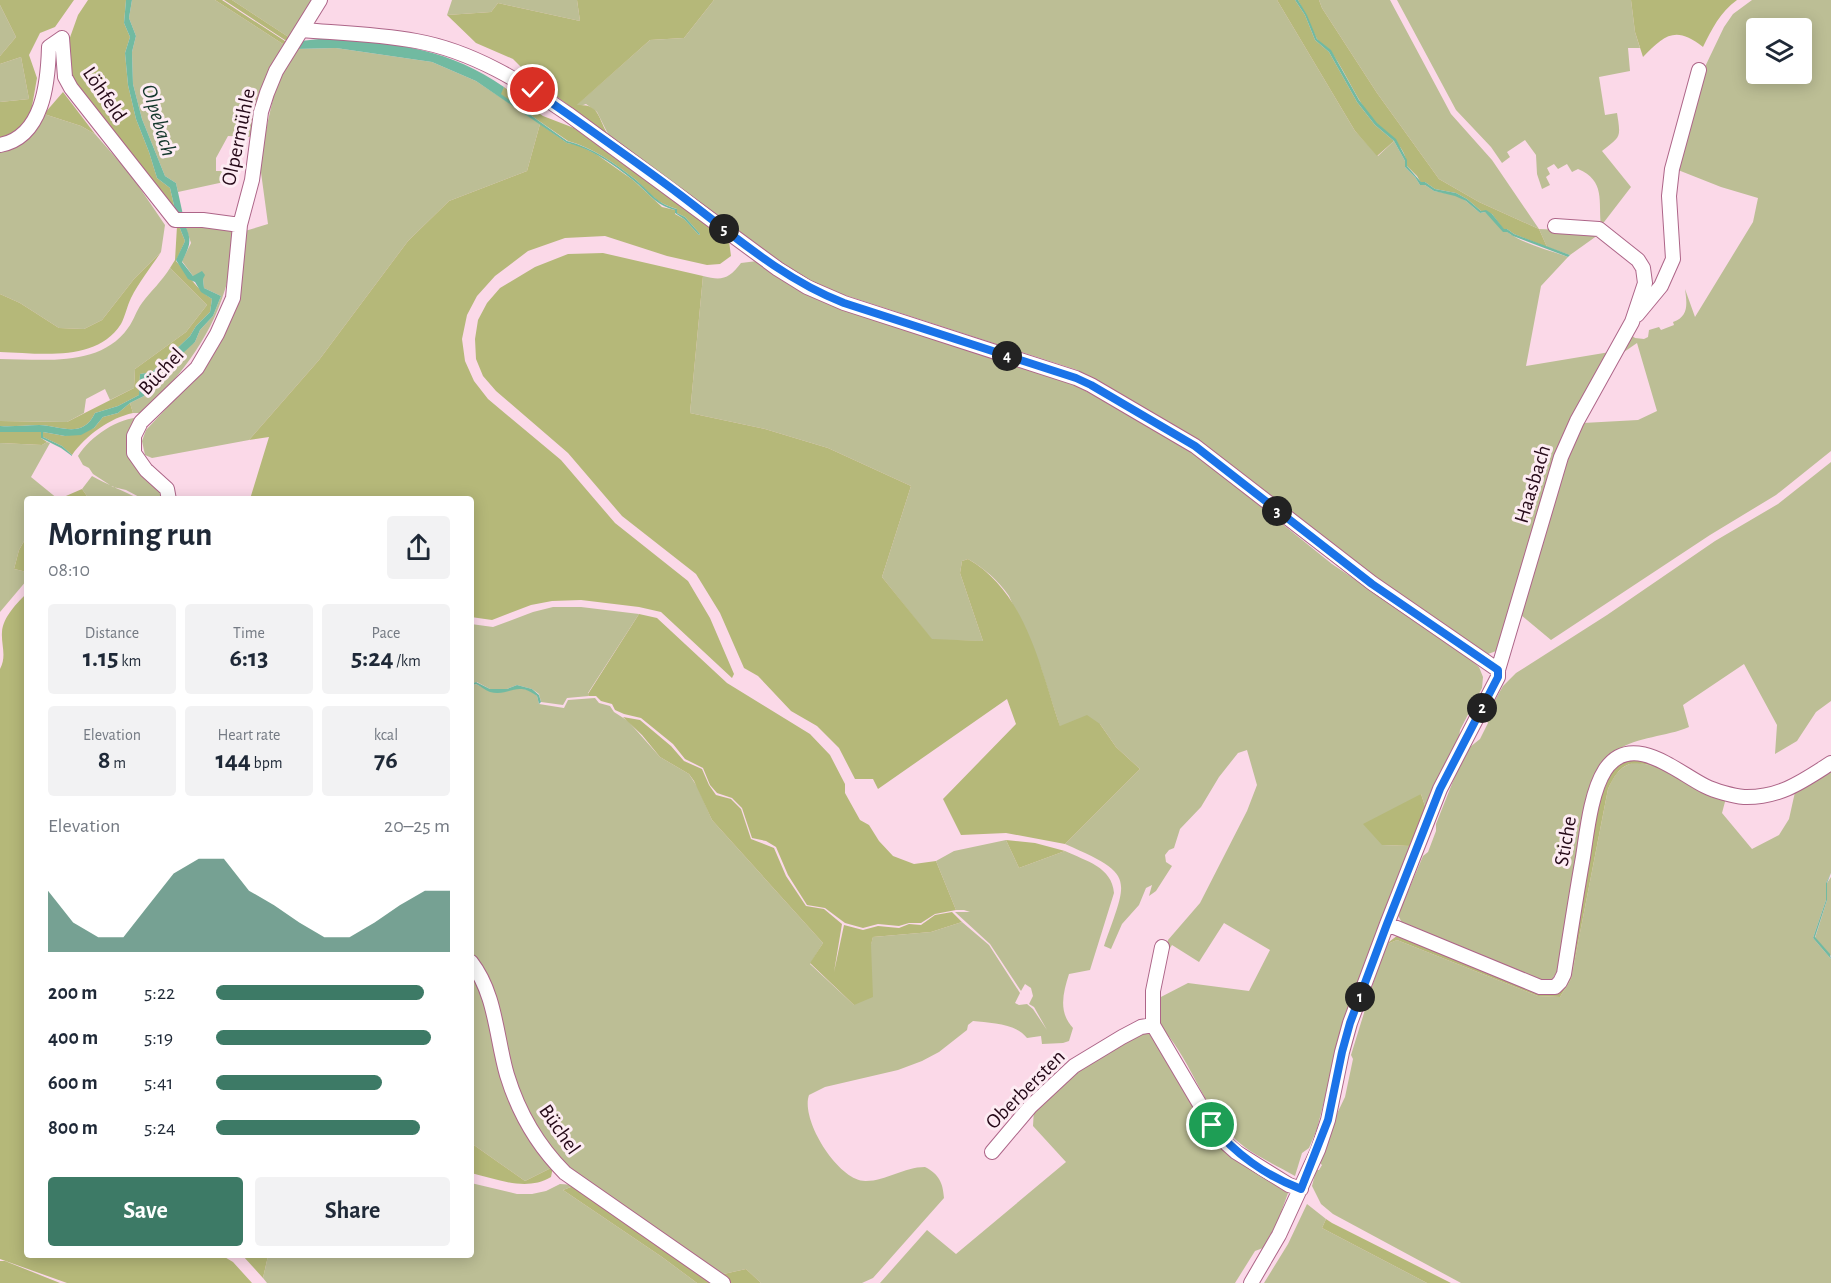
<!DOCTYPE html>
<html lang="en">
<head>
<meta charset="utf-8">
<style>
  body { margin:0; font-family:"Alegreya Sans",sans-serif; background:#f2f2f3; color:#1f2937; height:100vh; display:flex; flex-direction:column; font-size:22px; white-space:nowrap }
  * { box-sizing:border-box; margin:0 }
  p { font-size:20px; color:#747a83 }
  .icon { flex:none; width:33px; height:33px; fill:none; stroke:currentColor; stroke-width:2; stroke-linecap:round; stroke-linejoin:round }
  .map { position:relative; flex:1; overflow:hidden }
  .drawer { position:absolute; left:24px; top:496px; width:450px; height:762px; display:flex; flex-direction:column; background:#fff; border-radius:6px; box-shadow:0 3px 15px #0003 }
  .drawer>* { flex:none }
  .buttons { position:absolute; left:1746px; top:18px; display:grid; gap:12px }
  .buttons a { display:grid; place-items:center; width:66px; height:66px; border-radius:6px; background:#fff; box-shadow:0 3px 15px #0003; font-size:30px }
  .pin { position:absolute; display:grid; place-items:center; width:51px; height:51px; color:#fff; margin:-26px; border:3px solid #fff; border-radius:50%; box-shadow:0 2px 6px #0007 }
  .km { position:absolute; width:30px; height:30px; margin:-15px; border-radius:50%; background:#222; color:#fff; font-size:16px; line-height:30px; text-align:center }
  .round { display:grid; place-items:center; flex:none; width:63px; height:63px; border-radius:6px; background:#f2f2f3 }
  .head { display:flex; align-items:center; justify-content:space-between; height:102px; padding:0 24px }
  h1 { font-size:33px; font-weight:700; line-height:45px }
  .stats { display:grid; grid-template-columns:repeat(3,1fr); gap:9px; height:102px; padding:6px 24px }
  .stats div { display:grid; align-content:center; border-radius:6px; background:#f2f2f3; text-align:center }
  .stats b { font-size:26px; font-weight:700 }
  .stats small { font-size:16px; font-weight:400 }
  .stats p { font-size:16px }
  .chart { height:168px; padding:12px 24px }
  .chart p { display:flex; justify-content:space-between }
  .chart svg { width:100%; height:108px; margin-top:6px; fill:#3d7a66; opacity:.7 }
  .button { display:flex; gap:12px; margin-top:auto; padding:12px 24px }
  .button a { flex:1; height:69px; border-radius:6px; background:#3d7a66; color:#fff; font-size:24px; font-weight:700; line-height:69px; text-align:center }
  .button a+a { background:#f2f2f3; color:#1f2937 }
  ul { padding:0 24px; list-style:none; font-size:20px }
  li { display:grid; grid-template-columns:96px 72px 1fr; align-items:center; height:45px }
  li i { height:15px; border-radius:8px; background:#3d7a66 }
  .map>svg:first-child { display:block }
  .green { fill:#bcbe95; fill-rule:evenodd }
  .forest { fill:#b5b879 }
  .water { fill:#71baa1 }
  .lines { fill:none; stroke-linecap:round; stroke-linejoin:round }
  .minor-casing { stroke:#ad6588; stroke-width:16 }
  .minor { stroke:#fff; stroke-width:14 }
  .route-casing { stroke:#fff; stroke-width:12 }
  .route { stroke:#1a73e8; stroke-width:8 }
  .labels { text-anchor:middle; stroke-width:6; stroke-linejoin:round; paint-order:stroke }
  .street-label { font-size:21px; fill:#250918; stroke:#fdecf3 }
  .water-label { font-size:22px; font-style:italic; fill:#15382d; stroke:#fdecf3 }
</style>
</head>
<body>
<div class="map">
<svg width="1831" height="1283" viewBox="0 0 1831 1283">
  <rect width="100%" height="100%" fill="#fbd9e8"/>
  <path class="green" d="M132,0h83l71,46 -33,91 -25,-1 -12,22v13h6l2,11 -46,10 -2,-9 -11,-7 -23,-57 -9,-35 -1,-32 4,-16 -7,-18z
    M232,0h81l-23,38z
    M452,0h125l3,21 -82,-18 -7,9 -44,3z
    M714,0h563l78,131 23,25 16,-15 11,20v6l10,10 5,8h5l9,6 21,4 11,6 14,12 5,-1c9,6 16,16 25,22 17,11 39,16 58,23l-27,29 -15,80 84,-14 -55,103 -56,195 -11,4 -115,-76 -174,-138 -122,-70 -251,-81 -27,-14 -37,-25 -153,-114 -12,-24 -11,-8 -14,5 78,-69 34,-2z
    M1319,0h71l61,114 41,46 47,69 46,2 13,4 -28,20 -23,-8 -8,-18 -60,-27 -40,-23 -62,-86 -55,-85z
    M1397,0h234l4,32 5,16h-12l2,23 -31,6 6,38 12,-2c4,25 4,23 -15,38l29,36 -30,39c-3,-25 5,-45 -23,-57l-6,3 -5,-8 -9,5 -4,-5 -7,4 3,6 -4,3 4,8 -8,4 -5,-15 -1,-19 -11,-15 -18,12 3,5 -8,6 -11,-16 -35,-37z
    M1752,0h79v451l-55,44 -66,40 -159,105 -30,-25 47,-156 15,-36 55,-3 19,-9 -20,-68 -16,11 9,-20 5,4 9,1 4,-2 1,-7 10,-3 2,3 13,-5 -1,-3c16,-6 14,-18 12,-33l10,28 58,-95 5,-24 -37,-11 -43,-17 24,-97 22,-46 9,-13zM1756,28h46v46h-46z
    M0,5l16,32 -16,19z
    M336,48l96,14 44,19 64,43 -13,47 -78,30 -41,40 -89,119 -70,80 -97,18 -7,-3 -3,-14 4,-11 43,-46 34,-63 22,-90 23,-7 -8,-59 7,-40 8,-35 20,-41z
    M21,57l8,42 -29,3v-38z
    M44,114l37,12 14,8 36,41 34,50 -4,27 -27,27 -32,41 -18,9 -25,-1 -39,-25 -20,-9v-145z
    M185,225l44,4 4,4c1,8 2,16 1,23 -1,8 -4,16 -6,23 -14,55 -45,93 -83,134h-12l-3,-10 14,-7 1,-18 50,-36 5,-12 13,-14 8,-20 -17,-8 -1,-9 -10,-3 -11,-15 9,-18z
    M757,261l35,25 50,23 218,69 54,27 78,46 140,113 121,81 26,22 4,10 -1,11 -22,42 -1,8 -10,19 -23,52 -5,-15 -39,51 28,1 -66,177 -27,106 -8,19 -7,5 -7,23c-20,-12 -46,-22 -63,-40 -31,-32 -42,-80 -74,-112l-1,-25 31,-16 61,8 21,-41 -46,-27 -25,39 -27,-17 -9,14 5,-19 32,-37 47,-92 10,-26 -10,-35 -9,3 -19,24 -18,30 -21,22 -6,19 -5,2 -4,5 1,7 6,4 -16,25 -7,5 3,-11 -6,3 -7,17 -17,19 -11,25 -7,-3c24,-69 32,-71 -39,-102l75,-75 -24,-22 -16,-23 -40,3 -19,-59 -32,-72c-11,-16 -24,-27 -41,-37l-6,2 -2,12 23,68 -51,-1 -50,-63 29,-91 -83,-38 -63,-19 -75,-16 13,-137c19,5 26,3 38,-13z
    M170,268l37,37 -21,27 -51,37 -1,19 -24,12 -5,-11 -19,10 -2,14 -17,9 -67,-1v-62c42,0 100,9 128,-31 6,-8 8,-17 14,-25 9,-12 20,-22 28,-35z
    M142,417l-10,22 26,46 5,14h-20l-17,-9 -13,-3 -20,-13 -4,-6 -6,-3 -5,-9c13,-20 39,-38 64,-39z
    M47,442l3,1 -19,34 27,22 -31,1v36l-8,14 -5,19 13,3v8l-27,32v-169l42,2z
    M1831,462v239l-15,11 -19,29 -22,13 2,-29 -33,-61 -61,41 6,22c-23,10 -51,9 -73,24l-28,53 -31,168 -6,9 -11,1 -137,-57 -5,-10 25,-59 5,-4 8,-21v-7l25,-63 9,-14 10,-8 8,-16 -3,-5 18,-32 13,-13 91,-58 108,-74 63,-37z
    M92,476c16,9 32,15 47,23h-50l-7,-10z
    M553,607h28l58,7 -51,79 1,3 -22,2 -4,7 -22,-3 -2,-8 -7,-5 -15,-4 -10,4h-17l-13,-7 -6,2v-60l22,3 40,-15z
    M476,684c15,8 26,10 41,3l14,4 6,5 2,8 25,4 4,-8 27,-2 4,5 11,3 4,6 14,9 32,36 29,17 9,14 14,32 111,123 -13,21 44,41 19,-68 58,-5 31,-10 27,23 31,48 -5,10 4,2 8,-1 6,5 14,21 -13,-23 -5,-3 4,-8 -2,-8 -6,-4 -4,7 -31,-47 -35,-32h15l-6,-2h-8l-20,-49 18,-10 52,-11 13,28 46,-17c21,10 47,16 49,42l-24,77 -21,4c-6,19 -11,38 4,54l-4,13 -6,2 -21,1 -1,-8 -14,2c-11,-15 -37,-15 -54,-17l-5,4 -1,5 -28,22 -17,9 -24,9 -73,17 -16,8c-9,25 30,87 57,86 20,0 38,-14 59,-14 14,7 18,16 19,31l-71,80 -11,5h-101l-15,-14 -27,6 -155,-109 -33,-44 -60,-166v-270z
    M1636,762l31,7 59,29 -4,15 30,36 27,-14 10,-16 6,-27 36,-23v104l-5,10v17l-13,38 18,21v324h-370l-128,-69 -12,-10 -9,-18 4,-16h3l3,-5 -3,-3 14,-40 12,-25 8,-38 -2,-4 34,-110 12,-5 141,56 22,1 11,-18 37,-190c7,-15 12,-23 28,-27z
    M1831,877v79l-16,-18 12,-38v-17z
    M471,968l10,18 22,89 50,92 -28,14 -54,-38z
    M1144,1032l7,2 60,97 76,58 1,4 -10,28 -15,27 -8,3 -20,32h-355l47,-53 29,24 110,-92 -33,-36 1,-18 41,-37z
    M471,1183l46,11h15l14,-3 14,-7 16,1 -13,5 99,67 35,26h-430l-4,-5 5,-22h203z
    M1307,1204l19,15 -4,9 105,55h-163l24,-39z"/>
  <path class="forest" d="M0,0h74l-19,27 -15,6 -11,22 8,23 -6,34 -6,12 -10,10 -15,6v-38l29,-3 -8,-42 -21,7v-8l16,-19 -16,-32z
    M88,0h38l-2,23 6,14 -5,16 3,32 8,34 13,33 8,26 13,10 6,26 -105,-134 -3,-37 10,-28z
    M215,0h7l66,43 -2,3z
    M224,0h8l58,38 -2,4z
    M577,0h137l-30,38 -34,2 -73,65c24,-1 20,13 32,31l-78,-59 -18,-18 -37,-16 -29,-28 44,-3 7,-9 82,18z
    M1277,0h18l10,15 10,25 14,12 28,50 18,23 19,16 -17,15 -22,-25z
    M1298,0h21l3,8 55,85 62,86 40,23 60,27 8,18 -33,-13 -7,-5 -3,1 -12,-16 -11,-3 -14,-12 -11,-6 -21,-4 -10,-7 -4,1 -4,-7 -10,-10c-1,-20 -18,-30 -31,-43 -19,-21 -28,-47 -44,-70 -4,-7 -13,-9 -16,-16 -7,-12 -11,-25 -18,-37z
    M1631,0h106c-17,12 -25,29 -34,47 -27,-22 -39,-12 -60,10l-8,-25z
    M504,87l39,29 31,12 155,113 2,15 -11,8 -13,1 -40,-9 -62,-20 -40,2 -37,13 -33,25 -18,20 -10,19 -5,24 3,22 9,20 14,18 73,61 54,63 73,58 22,37 24,56 -2,4 -71,-66 -22,-5 -58,-7 -29,1 -21,4 -39,15 -21,-3v-117l-221,-1 19,-62 -20,3 70,-80 89,-119 41,-40 78,-30 13,-47 27,19 11,2 18,9 37,26 29,27 13,3v4l9,5 15,16 1,-1 -15,-17 -8,-4v-4c-21,-6 -26,-15 -41,-29 -20,-16 -44,-33 -68,-39l-68,-47z
    M63,92l32,42 -14,-8 -37,-12z
    M177,226h2l6,15 -9,20c12,13 21,29 36,38l-2,13 -14,14 -6,10 -38,36 -12,2 -1,21 -21,11 -23,7c-12,26 -34,13 -56,12 -13,0 -26,2 -39,1v-5l67,1 67,-34 1,-19 51,-37 21,-27 -37,-37 5,-8z
    M161,252c-10,15 -22,30 -30,46 -4,8 -6,19 -10,26 -25,39 -82,29 -121,28v-58l20,9 39,25 25,1 18,-9 32,-41z
    M603,253l100,23 -13,137 75,16 63,19 83,38 -29,91 50,62 51,2 -23,-68 2,-12 6,-2c58,33 72,109 92,167l27,-11 13,9 16,23 24,22 -75,75 -59,-11 -45,2 -18,-36 73,-75 -9,-25 -129,90 -5,-10h-18l-16,-31 -22,-22 -26,-15 -33,-35 -14,-8 -24,-55 -24,-39 -74,-58 -54,-63 -72,-62 -13,-15 -7,-17 -1,-20 3,-19 9,-17 13,-15 35,-21 33,-13z
    M130,403l3,10c-23,5 -47,22 -61,42l-10,-9 -19,-9v-5l22,4 29,-8 9,-11 15,-4z
    M0,432h41v6l6,4 -5,3 -42,-2z
    M82,489l7,10h-30z
    M27,536v36l-13,-3 5,-19z
    M27,593v663h196l10,6 19,21h-185l-67,-24v-590c7,-13 1,-24 2,-37 1,-15 15,-29 25,-39z
    M639,614l18,4 70,65 83,51 20,21 15,29v9l15,27 9,5 10,16 14,15 21,8 22,-3 20,49 -21,4 -14,9h-12l-10,3 -21,-2 -15,4 -18,-5 -20,-15 -18,-3 -19,-30 -12,-28 -10,-6 -14,-3 -10,-30 -10,-10 -15,-5 -7,-8 -7,-17 -18,-9 -12,-15 -32,-26 -17,-4 -9,-4 -3,-6 -11,-3 -5,-5h-7l-1,-2z
    M623,717l17,3 31,26 13,15 18,8 7,16 7,10 15,4 10,10 10,30 23,9 12,28 20,30 18,3 18,15 -8,48 10,-47 19,5 15,-4 21,2 10,-4 12,1 14,-10 17,-3 10,10 -31,10 -58,5 -2,8 2,52 -19,8 -44,-42 13,-20 -111,-123 -18,-39 -5,-7 -29,-17 -18,-22z
    M1636,758l31,11c-32,-7 -43,-14 -59,20l-37,190 -11,18 -22,-1 -141,-56 -12,5 13,-10 141,57 29,-15 30,-172 13,-33 11,-10z
    M1421,794l5,15 -16,37 -28,-1 -19,-21z
    M1006,840l29,3 30,8 -46,17z
    M471,1143l54,38 28,-14 -2,10c-25,15 -54,2 -80,-4z
    M576,1185l140,98h-19l-35,-26 -99,-67z
    M1326,1219l6,4 119,60h-24l-105,-55z
    M243,1256h25l-5,22z
    M0,1261h5l55,22h-60z
    M746,1269l15,14h-31l-11,-8z"/>
  <path class="water" d="M126,0h6l-3,18 7,18 -4,16 1,32 9,35 23,57 11,7 7,32 -7,-1 -6,-26 -13,-10 -8,-26 -13,-33 -8,-34 -3,-32 5,-16 -6,-14z
    M1295,0h3l9,15 10,24 14,11 28,50 18,23 19,16 11,21v6l14,16h4l10,7 21,4 11,6 14,12 5,-1 6,4 12,15h3l7,5 56,21 -2,2 -55,-21 -6,-4h-4l-18,-20 -5,1 -14,-12 -11,-5 -21,-5 -9,-6h-5l-5,-8 -10,-10v-6l-11,-20 -19,-16 -18,-23 -28,-50 -14,-12 -10,-25z
    M337,37c65,8 112,12 167,50l-3,7 66,47c25,6 49,23 69,39 15,13 21,24 41,29v4l8,4 15,17 -1,1 -15,-16 -9,-6v-3c-20,-5 -26,-17 -42,-30 -19,-15 -42,-32 -66,-37l-91,-62 -44,-19 -96,-14 -41,1 6,-8z
    M185,225c8,17 4,21 -3,37l11,14 9,-5 3,4 -2,4 1,9 17,8 -8,20 -13,14 -5,12 -37,34 -13,2 -1,18 -14,7 -12,10 -15,4 -9,11 -13,7 -16,1 -22,-4v5l19,9 10,9v1l-11,-8 -20,-10v-6h-41v-6c13,1 26,-1 39,-1 22,1 44,14 56,-12l23,-7 21,-11 1,-21 12,-2 38,-36 6,-10 14,-14 2,-13 -11,-7 -6,-10 -7,-3 -12,-19 9,-19 -6,-15z
    M476,682l14,7h17l10,-4 15,4 7,6 2,7 -2,2 -2,-8c-21,-16 -27,1 -47,-4 -5,-2 -10,-6 -14,-8l-5,2v-2z
    M1831,873l-4,10v17l-12,37 15,17 1,5 -18,-21 13,-38v-17z"/>
  <g class="lines">
    <g class="minor-casing">
      <path id="minor" d="M302,30c38,3 76,4 114,11 56,10 106,41 152,73l210,155 29,18 37,16 232,75 15,7 104,61 177,137 126,87v7l-58,112 -53,135 -37,99 -8,29 -14,68 -10,30 -39,85 -28,48
        M62,38l3,39 6,11 104,132h28l37,5
        M0,145c43,-8 48,-62 49,-98l13,-9
        M1637,315l24,-29 12,-27 -4,-63 3,-27 27,-99
        M169,500l-2,-11 -21,-19 -12,-17v-17l7,-14 56,-54 20,-34 16,-36 7,-73 12,-45 9,-68 6,-19 9,-22 44,-71
        M1498,670l63,-213 16,-36 55,-99 13,-39 -2,-15 -5,-8 -39,-31 -44,-3
        M1387,924l153,63h15l5,-5 4,-8c6,-39 12,-78 19,-117 4,-26 8,-65 22,-87 26,-40 72,2 100,16 10,5 28,10 39,11 36,1 59,-16 87,-34
        M1162,947l-9,44v34l59,100 15,19 9,8 53,33 12,4
        M471,962c25,32 25,75 36,113 11,36 31,71 58,98l158,110
        M992,1152l38,-45 44,-41 48,-29 19,-10 12,-2"/>
    </g>
    <use href="#minor" class="minor"/>
  </g>
  <g class="lines">
    <g class="route-casing">
      <path id="route" d="M533,90c49,34 98,68 146,104 53,40 103,85 165,109l232,75 15,7 104,61 177,138 126,86v7l-58,112 -53,135 -37,99 -8,29 -14,68 -27,69c-35,-13 -67,-36 -89,-64"/>
    </g>
    <use href="#route" class="route"/>
  </g>
  <g class="labels">
    <g class="street-label">
      <text transform="translate(105 94) rotate(56)" y="7">Löhfeld</text>
      <text transform="translate(238 137) rotate(-78)" y="7">Olpermühle</text>
      <text transform="translate(161 371) rotate(-47)" y="7">Büchel</text>
      <text transform="translate(1532 484) rotate(-73)" y="7">Haasbach</text>
      <text transform="translate(1565 841) rotate(-80)" y="7">Stiche</text>
      <text transform="translate(1025 1089) rotate(-45)" y="7">Oberbersten</text>
      <text transform="translate(560 1129) rotate(55)" y="7">Büchel</text>
    </g>
    <g class="water-label">
      <text transform="translate(160 120) rotate(73)" y="8">Olpebach</text>
    </g>
  </g>
</svg>
<div class="buttons">
<a><svg class="icon" aria-label="layers" viewBox="0 0 24 24"><path d="M12 4l9 5-9 5-9-5zM3 14l9 5 9-5"/></svg></a>
</div>
<div class="pin" style="left:1212px;top:1125px;background:#1e9e55"><svg class="icon" aria-label="arrive" viewBox="0 0 24 24"><path d="M6 21V4h12l-3 4 3 4H6"/></svg></div>
<div class="pin" style="left:533px;top:90px;background:#d93025"><svg class="icon" aria-label="check" viewBox="0 0 24 24"><path d="M5 12l5 5 9-10"/></svg></div>
<b class="km" style="left:1360px;top:997px">1</b>
<b class="km" style="left:1482px;top:708px">2</b>
<b class="km" style="left:1277px;top:511px">3</b>
<b class="km" style="left:1007px;top:356px">4</b>
<b class="km" style="left:724px;top:229px">5</b>
<section class="drawer">
<div class="head"><div><h1>Morning run</h1><p>08:10</p></div><a class="round"><svg class="icon" aria-label="share" viewBox="0 0 24 24"><path d="M12 15V3M7 8l5-5 5 5M5 13v7h14v-7"/></svg></a></div>
<div class="stats">
<div><p>Distance</p><b>1.15<small> km</small></b></div>
<div><p>Time</p><b>6:13</b></div>
<div><p>Pace</p><b>5:24<small> /km</small></b></div>
</div>
<div class="stats">
<div><p>Elevation</p><b>8<small> m</small></b></div>
<div><p>Heart rate</p><b>144<small> bpm</small></b></div>
<div><p>kcal</p><b>76</b></div>
</div>
<div class="chart"><p><span>Elevation</span>20–25 m</p>
<svg viewBox="0 0 160 44" preserveAspectRatio="none"><path d="M0 44V19L10 32L20 38L30 38L40 25L50 12L60 6L70 6L80 19L90 25L100 32L110 38L120 38L130 32L140 25L150 19L160 19V44z"/></svg>
</div>
<ul>
<li><b>200 m</b>5:22<i style="width:89%"></i></li>
<li><b>400 m</b>5:19<i style="width:92%"></i></li>
<li><b>600 m</b>5:41<i style="width:71%"></i></li>
<li><b>800 m</b>5:24<i style="width:87%"></i></li>
</ul>
<div class="button"><a>Save</a><a>Share</a></div>
</section>
</div>
</body>
</html>
